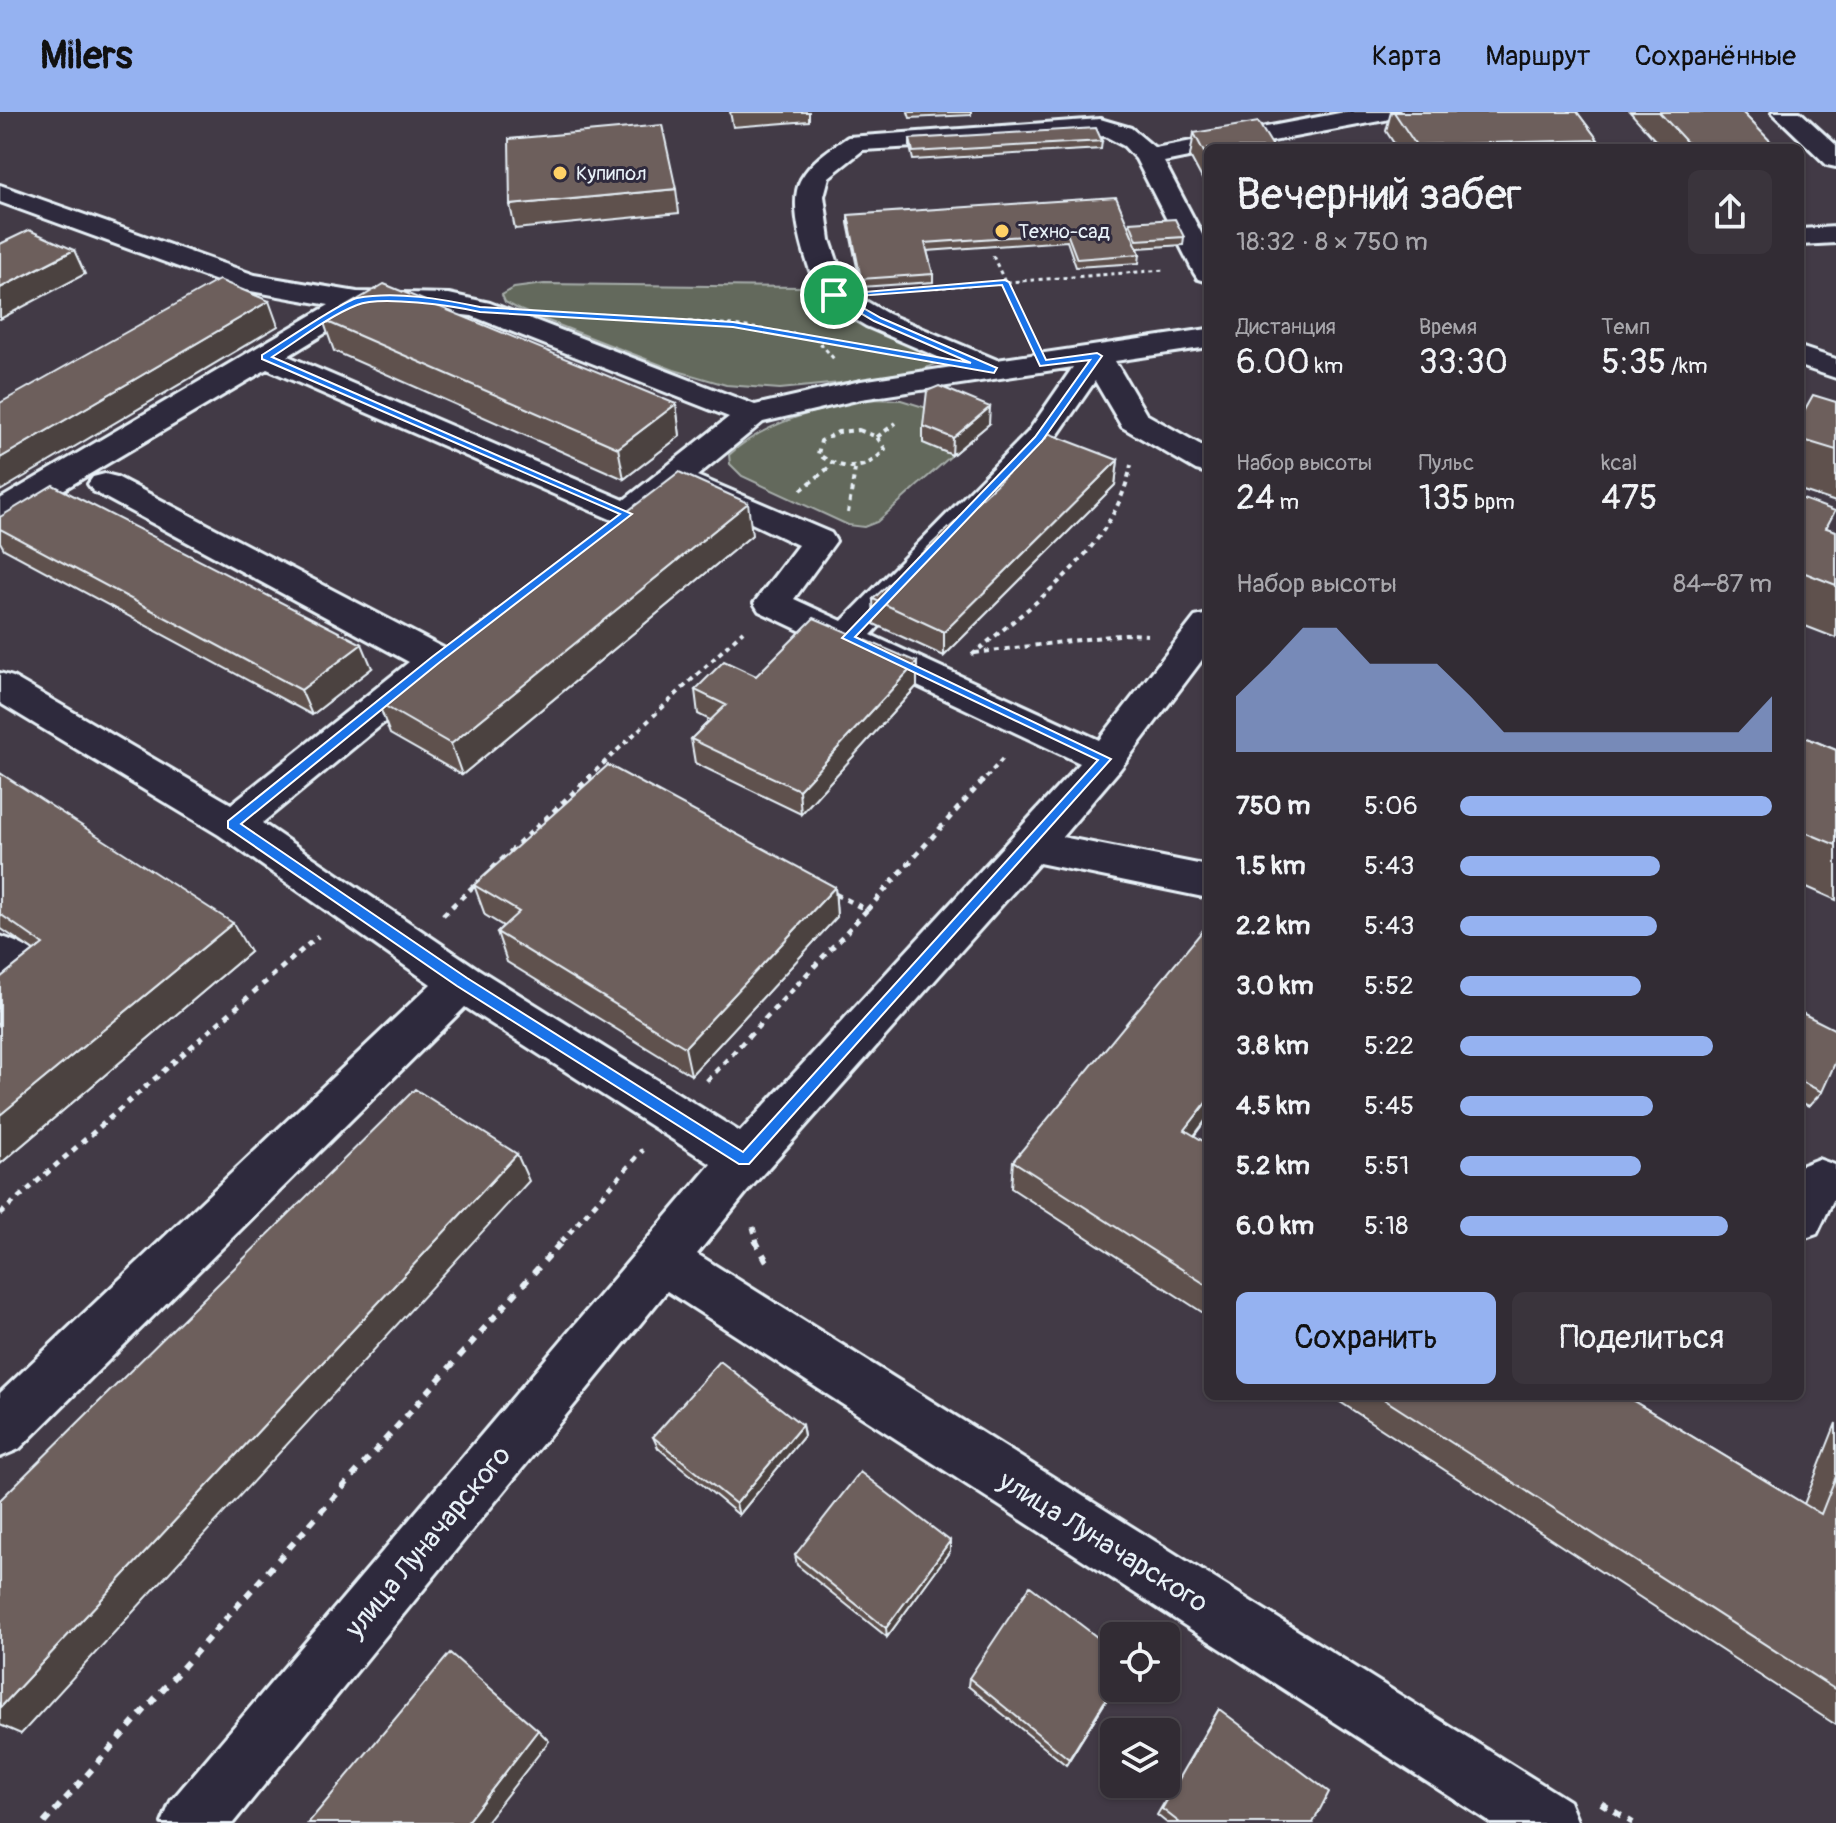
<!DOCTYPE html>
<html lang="ru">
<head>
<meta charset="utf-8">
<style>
  body { margin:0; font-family:Pangolin,sans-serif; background:#3a343c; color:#f1f3f6; height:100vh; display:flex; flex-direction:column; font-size:30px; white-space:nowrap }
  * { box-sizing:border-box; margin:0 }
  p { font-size:26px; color:#a8a7ac }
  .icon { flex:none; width:44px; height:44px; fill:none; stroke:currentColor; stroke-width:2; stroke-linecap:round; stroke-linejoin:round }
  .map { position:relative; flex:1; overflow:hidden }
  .drawer { position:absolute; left:1204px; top:32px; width:600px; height:1256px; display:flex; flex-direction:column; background:#322c34; border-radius:12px; box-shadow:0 2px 6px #0004,0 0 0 2px #4d484f }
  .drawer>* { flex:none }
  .tools { position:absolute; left:1100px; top:1510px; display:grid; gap:16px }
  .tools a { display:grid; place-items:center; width:80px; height:80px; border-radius:12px; background:#322c34; box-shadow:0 2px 6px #0004,0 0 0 2px #4d484f; font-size:40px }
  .pin { position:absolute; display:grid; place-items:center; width:68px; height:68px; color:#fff; margin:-34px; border:4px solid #fff; border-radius:50%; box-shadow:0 2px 8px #0007 }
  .round { display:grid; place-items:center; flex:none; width:84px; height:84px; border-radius:12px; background:#3a343c }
  .head { display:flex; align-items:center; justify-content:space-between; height:136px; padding:0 32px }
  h1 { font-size:44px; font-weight:600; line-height:60px }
  .figures { display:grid; grid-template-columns:repeat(3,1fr); gap:12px; height:136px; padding:8px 32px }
  .figures div { display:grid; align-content:center }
  .figures b { font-size:34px; font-weight:600 }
  .figures small { font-size:22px; font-weight:400 }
  .figures p { font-size:22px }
  .chart { height:224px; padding:16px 32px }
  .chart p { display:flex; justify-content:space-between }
  .chart svg { width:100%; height:144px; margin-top:8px; fill:#95b2f1; opacity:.7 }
  .cta { display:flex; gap:16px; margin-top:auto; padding:16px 32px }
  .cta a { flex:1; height:92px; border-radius:12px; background:#95b2f1; color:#111; font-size:32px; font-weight:600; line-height:92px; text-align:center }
  .cta a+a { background:#3a343c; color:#f1f3f6 }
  ul { padding:0 32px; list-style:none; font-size:26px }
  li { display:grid; grid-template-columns:128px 96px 1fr; align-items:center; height:60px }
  li i { height:20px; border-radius:10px; background:#95b2f1 }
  header { display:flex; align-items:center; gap:48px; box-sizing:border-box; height:112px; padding:0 40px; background:#95b2f1; color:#111 }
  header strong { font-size:38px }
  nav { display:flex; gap:44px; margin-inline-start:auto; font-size:28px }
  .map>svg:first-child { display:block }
  .green { fill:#64695c; stroke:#a6adaa; stroke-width:2 }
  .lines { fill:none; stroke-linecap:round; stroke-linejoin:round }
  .minor-casing { stroke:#e8f1f8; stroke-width:6 }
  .path-far3 { stroke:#e8f1f8; stroke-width:3; stroke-dasharray:4 4; stroke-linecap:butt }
  .path-far2 { stroke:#e8f1f8; stroke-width:4; stroke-dasharray:5 5; stroke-linecap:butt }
  .path-far1 { stroke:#e8f1f8; stroke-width:5; stroke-dasharray:6 6; stroke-linecap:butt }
  .path { stroke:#e8f1f8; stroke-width:6; stroke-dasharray:8 8; stroke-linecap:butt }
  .minor { fill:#2f2a3d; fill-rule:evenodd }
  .wall { fill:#5e514e; stroke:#e8f1f8; stroke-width:2 }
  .shaded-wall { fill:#4c4240; stroke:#e8f1f8; stroke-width:2 }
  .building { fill:#6d5e5b; stroke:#e8f1f8; stroke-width:2 }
  .route { fill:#1a73e8; stroke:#fff; stroke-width:2; fill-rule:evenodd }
  .poi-dot { fill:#ffd166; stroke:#2f2a3d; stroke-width:3 }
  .labels { text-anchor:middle; stroke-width:6; stroke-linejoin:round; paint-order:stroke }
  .far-poi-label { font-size:20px; fill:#e8f1f8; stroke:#2f2a3d; text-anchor:start }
  .near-street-label { font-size:28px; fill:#e8f1f8; stroke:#2f2a3d }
</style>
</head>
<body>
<header>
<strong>Milers</strong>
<nav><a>Карта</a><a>Маршрут</a><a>Сохранённые</a></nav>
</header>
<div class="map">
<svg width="1836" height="1711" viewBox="0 0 1836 1711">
  <rect width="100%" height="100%" fill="#423a46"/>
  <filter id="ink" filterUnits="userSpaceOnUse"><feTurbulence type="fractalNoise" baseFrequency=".0125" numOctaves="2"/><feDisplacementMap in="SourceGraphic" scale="16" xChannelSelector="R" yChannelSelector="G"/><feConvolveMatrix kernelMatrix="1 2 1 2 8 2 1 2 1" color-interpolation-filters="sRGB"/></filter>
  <g filter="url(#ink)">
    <path class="green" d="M544,172l260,3 9,4 2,9 8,7 114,48 6,6 -22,9 -81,13 -60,6 -54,-4 -52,-15 -154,-60 -15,-8 -3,-7 12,-7z
      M870,287l31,1 26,8 25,47 -75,67 -13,5 -16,-2 -106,-49 -12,-12 -1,-9c36,-34 94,-47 141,-56z"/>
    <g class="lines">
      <g class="minor-casing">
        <path id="minor" d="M1345,0h53l-4,5 -9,3 -149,28h-28v5l-44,9 44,84v36l-10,-3 -4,-6 -58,-114 -12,-13 -19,-10 -242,14 -34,27 -5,19 6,44 17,50 41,24 109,46 211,-31v18l-93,14 31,53 62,35v24l-12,-3 -74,-43 -27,-46 -45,65 -179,189 228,105 96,-123 13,-3v38l-88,117 -58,68 146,29v32l-169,-35 -293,330 -49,61 872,547 9,22h-87l-824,-532 -434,532h-71l9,-22 540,-637 -246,-157 -446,442 -19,8v-64l431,-409 -212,-149 -219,-132v-30l13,4 218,127 178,-142 -316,-171 -5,-7 5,-7 12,-3 12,3 332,174 6,9 -6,9 -187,154 216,146 262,163 340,-369 -321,-152 -5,-8 44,-58 -118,-56c-20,16 -39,39 -65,32l-348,-152 -255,151 -12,4v-25l329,-194 -90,-16 -239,-87v-17l255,90 102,17 92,2 41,9 265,102 106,-24 98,-15 -93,-40 -42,-25 -5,-6c-11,-28 -33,-88 -18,-116 11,-19 29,-30 47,-42l252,-18 31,9 24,20zM411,197l61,7 257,101 -105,83 -336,-144 75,-46zM1073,255l-45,65 -186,189 -48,-22 42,-58 -5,-8 -134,-57 66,-54 98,-23z
          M1772,0h28l36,33v22l-9,-2z
          M1836,115v16l-36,2v-16z
          M1800,235l36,12v19l-36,-12z
          M0,824c22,7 47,21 58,42 -11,22 -35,39 -58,46v-43l3,-3 -3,-2z
          M1818,1047l17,6 1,29 -19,40 -17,6v-74z"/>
      </g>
      <path class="path-far3" d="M993,144l33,72
        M903,178l261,-20
        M601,203l132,10 100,15
        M815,225l19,22"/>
      <path class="path-far2" d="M859,318l18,7 8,12c-19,24 -44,22 -67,5l3,-13 17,-9z
        M877,325l19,-14
        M801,378l31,-25
        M848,401l7,-44
        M975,541l151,-19 22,1
        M972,543c63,-53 142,-105 159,-190
        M588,666l155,-147
        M986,666l19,-22"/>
      <path class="path-far1" d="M492,757l99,-93
        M867,798l120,-134
        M443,803l36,-34
        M707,969l160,-171 -36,-18
        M0,1102l318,-278
        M753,1115l4,15
        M561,1130l82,-92"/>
      <path class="path" d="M755,1128l14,25
        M1601,1691l32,20
        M44,1711l519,-583"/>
      <use href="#minor" class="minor"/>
    </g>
    <path class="wall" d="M730,0h79v9l-76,6z
      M908,0h63v3l-61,3z
      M1391,0h186l21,28 -3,8h-198l-11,-17z
      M1630,0h112l35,36h-115z
      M1194,21l14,15v42l-18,-34z
      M910,27l192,2 -1,8 -188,11 -3,-13z
      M676,77l3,24 -164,16 -5,-24z
      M848,103l281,13 1,-6 54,15 -1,8 -45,3 2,6 -1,9 -63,4 -9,-26 -140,10 6,23v8l-72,5 -13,-64z
      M323,208l353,84 4,32 -56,43 -290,-128z
      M1836,290v100l-36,-12v-72z
      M989,312l-37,31 -29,-12v-17z
      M1118,348l-3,25 -171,171 -70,-32 -1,-25z
      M1800,386l26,30 10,3v107l-36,-14z
      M0,405l372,151 -60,47 -308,-166 -4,-7z
      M752,423l-290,240 -72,-41 -12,-32z
      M917,550v24l-116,128 -106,-51 -4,-24 19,-19 -12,-6 -3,-24 61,-14z
      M1800,623l36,15v150l-36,-16z
      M0,661l250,179 -250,212v-186l34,-27 -34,-23z
      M474,773l361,2 2,30 -146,158 -184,-113 -10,-30 6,-6 -18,-11z
      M1800,900l22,80 -13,14 -9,-4z
      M1208,1005l-14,19 14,8v172l-197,-128 2,-27z
      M1331,1284h294l179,108 32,-81v302z
      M802,1313l2,11 -65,79 -81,-67 -5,-11z
      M950,1429v10l-63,86 -90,-72 -2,-10z
      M969,1566l145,10 -48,77 -98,-79z
      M1219,1597l94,114h-146l-10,-8 57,-98z"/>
    <path class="shaded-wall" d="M74,138l11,24 -85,45v-31z
      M269,189l9,25 -278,165v-33z
      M676,292l4,32 -56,43 -6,-31z
      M990,295l-1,17 -37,31 1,-17z
      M1118,348l-3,25 -171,171v-24z
      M748,391l4,32 -290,240 -11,-31z
      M362,532l10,24 -60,47 -11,-25z
      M917,550v24l-116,128 -2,-24z
      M835,775l2,30 -146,158 -6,-28z
      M233,811l17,29 -250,212v-49z
      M1208,988v17l-30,40 7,-27z
      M517,1042l12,27 -508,553 -21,-9v-17z
      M802,1313l2,11 -65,79 -3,-11z
      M950,1429v10l-63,86 -1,-9z
      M1114,1574v2l-48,77 3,-6z
      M538,1618l11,11 -64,82h-19z"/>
    <path class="building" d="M1394,0h183l21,28 -182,5z
      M1659,0h83l35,36h-85z
      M1258,10l16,26h-66v12l-14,-27z
      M662,13l14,64 -166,16 -1,-66z
      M1096,16l6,13 -189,11 -3,-13z
      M1116,85l24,57 -63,5 -10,-26 -142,10 8,31 -72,5 -13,-64z
      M1175,107l9,18 -47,3 -7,-18z
      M29,118l45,20 -74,38v-44z
      M219,168l50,21 -269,157v-55z
      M384,172l292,120 -58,44 -295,-128z
      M939,274l51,21 -37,31 -30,-12 4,-35z
      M1813,283l23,7v48l-36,-11v-21z
      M1050,322l68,26 -174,172 -71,-33z
      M679,360l69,31 -297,241 -73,-42z
      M53,373l309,159 -61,46 -301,-161v-12z
      M1800,386l35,13 -9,17 10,3v54l-36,-14z
      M814,506l103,44 -118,128 -108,-51 35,-34 -31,-15 29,-29 32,15z
      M1800,623l36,15v95l-36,-15z
      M608,653l227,122 -150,160 -188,-115 22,-20 -45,-27z
      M0,661l233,150 -233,192v-137l43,-34 -43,-30z
      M1208,812v176l-23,30 23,14v142l-195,-125z
      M1800,900l36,18v31l-14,31 -22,-11z
      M415,977l102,65 -517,554v-208z
      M720,1249l82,64 -66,79 -83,-67z
      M1379,1284h246l196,118 15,-38v214z
      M860,1360l90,69 -64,87 -91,-73z
      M1030,1474l84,64v36l-45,73 -100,-81z
      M450,1541l88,77 -72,93h-158z
      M1219,1597l110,83 -16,31h-133l-18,-14z"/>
  </g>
  <path class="route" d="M1005,168l4,2 37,78 51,-7 5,3 -60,85 -187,196 256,122 -362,405h-10l-282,-178 -229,-158v-7l204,-164 188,-143 -358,-155v-4c18,-11 79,-53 95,-57 39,-7 85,1 123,9l253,15 238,41 -97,-42 -44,-26zM1002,173l38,81 50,-6 -55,77 -193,201 256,122 -355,392 -276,-174 -226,-154 199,-162 192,-148 -360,-157c27,-17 55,-40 85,-52 23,-10 97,1 123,7l253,15 261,46 3,-5 -116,-50 -37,-21z"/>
  <g class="poi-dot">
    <circle cx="560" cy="61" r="8"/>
    <circle cx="1002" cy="119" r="8"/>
  </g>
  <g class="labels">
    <g class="far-poi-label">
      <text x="576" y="68">Купипол</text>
      <text x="1018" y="126">Техно-сад</text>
    </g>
    <g class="near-street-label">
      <text transform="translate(427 1429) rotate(-50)" y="10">улица Луначарского</text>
      <text transform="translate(1104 1429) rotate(32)" y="10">улица Луначарского</text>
    </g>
  </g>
</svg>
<div class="tools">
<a><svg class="icon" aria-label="locate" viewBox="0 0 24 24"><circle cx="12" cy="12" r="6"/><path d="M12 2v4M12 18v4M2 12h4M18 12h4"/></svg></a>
<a><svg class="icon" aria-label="layers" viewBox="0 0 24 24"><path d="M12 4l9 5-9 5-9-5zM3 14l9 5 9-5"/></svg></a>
</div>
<div class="pin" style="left:834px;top:183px;background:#1e9e55"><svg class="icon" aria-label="arrive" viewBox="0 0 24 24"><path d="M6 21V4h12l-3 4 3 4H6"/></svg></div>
<section class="drawer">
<div class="head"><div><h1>Вечерний забег</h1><p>18:32 · 8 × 750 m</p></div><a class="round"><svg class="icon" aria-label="share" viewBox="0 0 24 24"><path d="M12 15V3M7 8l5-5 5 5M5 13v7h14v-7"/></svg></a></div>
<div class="figures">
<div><p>Дистанция</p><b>6.00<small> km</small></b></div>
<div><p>Время</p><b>33:30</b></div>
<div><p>Темп</p><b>5:35<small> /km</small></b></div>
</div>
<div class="figures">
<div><p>Набор высоты</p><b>24<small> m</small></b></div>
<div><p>Пульс</p><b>135<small> bpm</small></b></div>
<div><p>kcal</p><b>475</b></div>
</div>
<div class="chart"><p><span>Набор высоты</span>84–87 m</p>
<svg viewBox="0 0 160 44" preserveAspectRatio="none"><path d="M0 44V27L10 17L20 6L30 6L40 17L50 17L60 17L70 27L80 38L90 38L100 38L110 38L120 38L130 38L140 38L150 38L160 27V44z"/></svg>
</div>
<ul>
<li><b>750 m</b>5:06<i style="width:100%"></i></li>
<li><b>1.5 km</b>5:43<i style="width:64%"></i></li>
<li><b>2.2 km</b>5:43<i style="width:63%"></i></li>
<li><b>3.0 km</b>5:52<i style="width:58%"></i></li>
<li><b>3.8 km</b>5:22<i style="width:81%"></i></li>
<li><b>4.5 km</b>5:45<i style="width:62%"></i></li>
<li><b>5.2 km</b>5:51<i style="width:58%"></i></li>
<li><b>6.0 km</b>5:18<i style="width:86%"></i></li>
</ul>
<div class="cta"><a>Сохранить</a><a>Поделиться</a></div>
</section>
</div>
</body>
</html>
